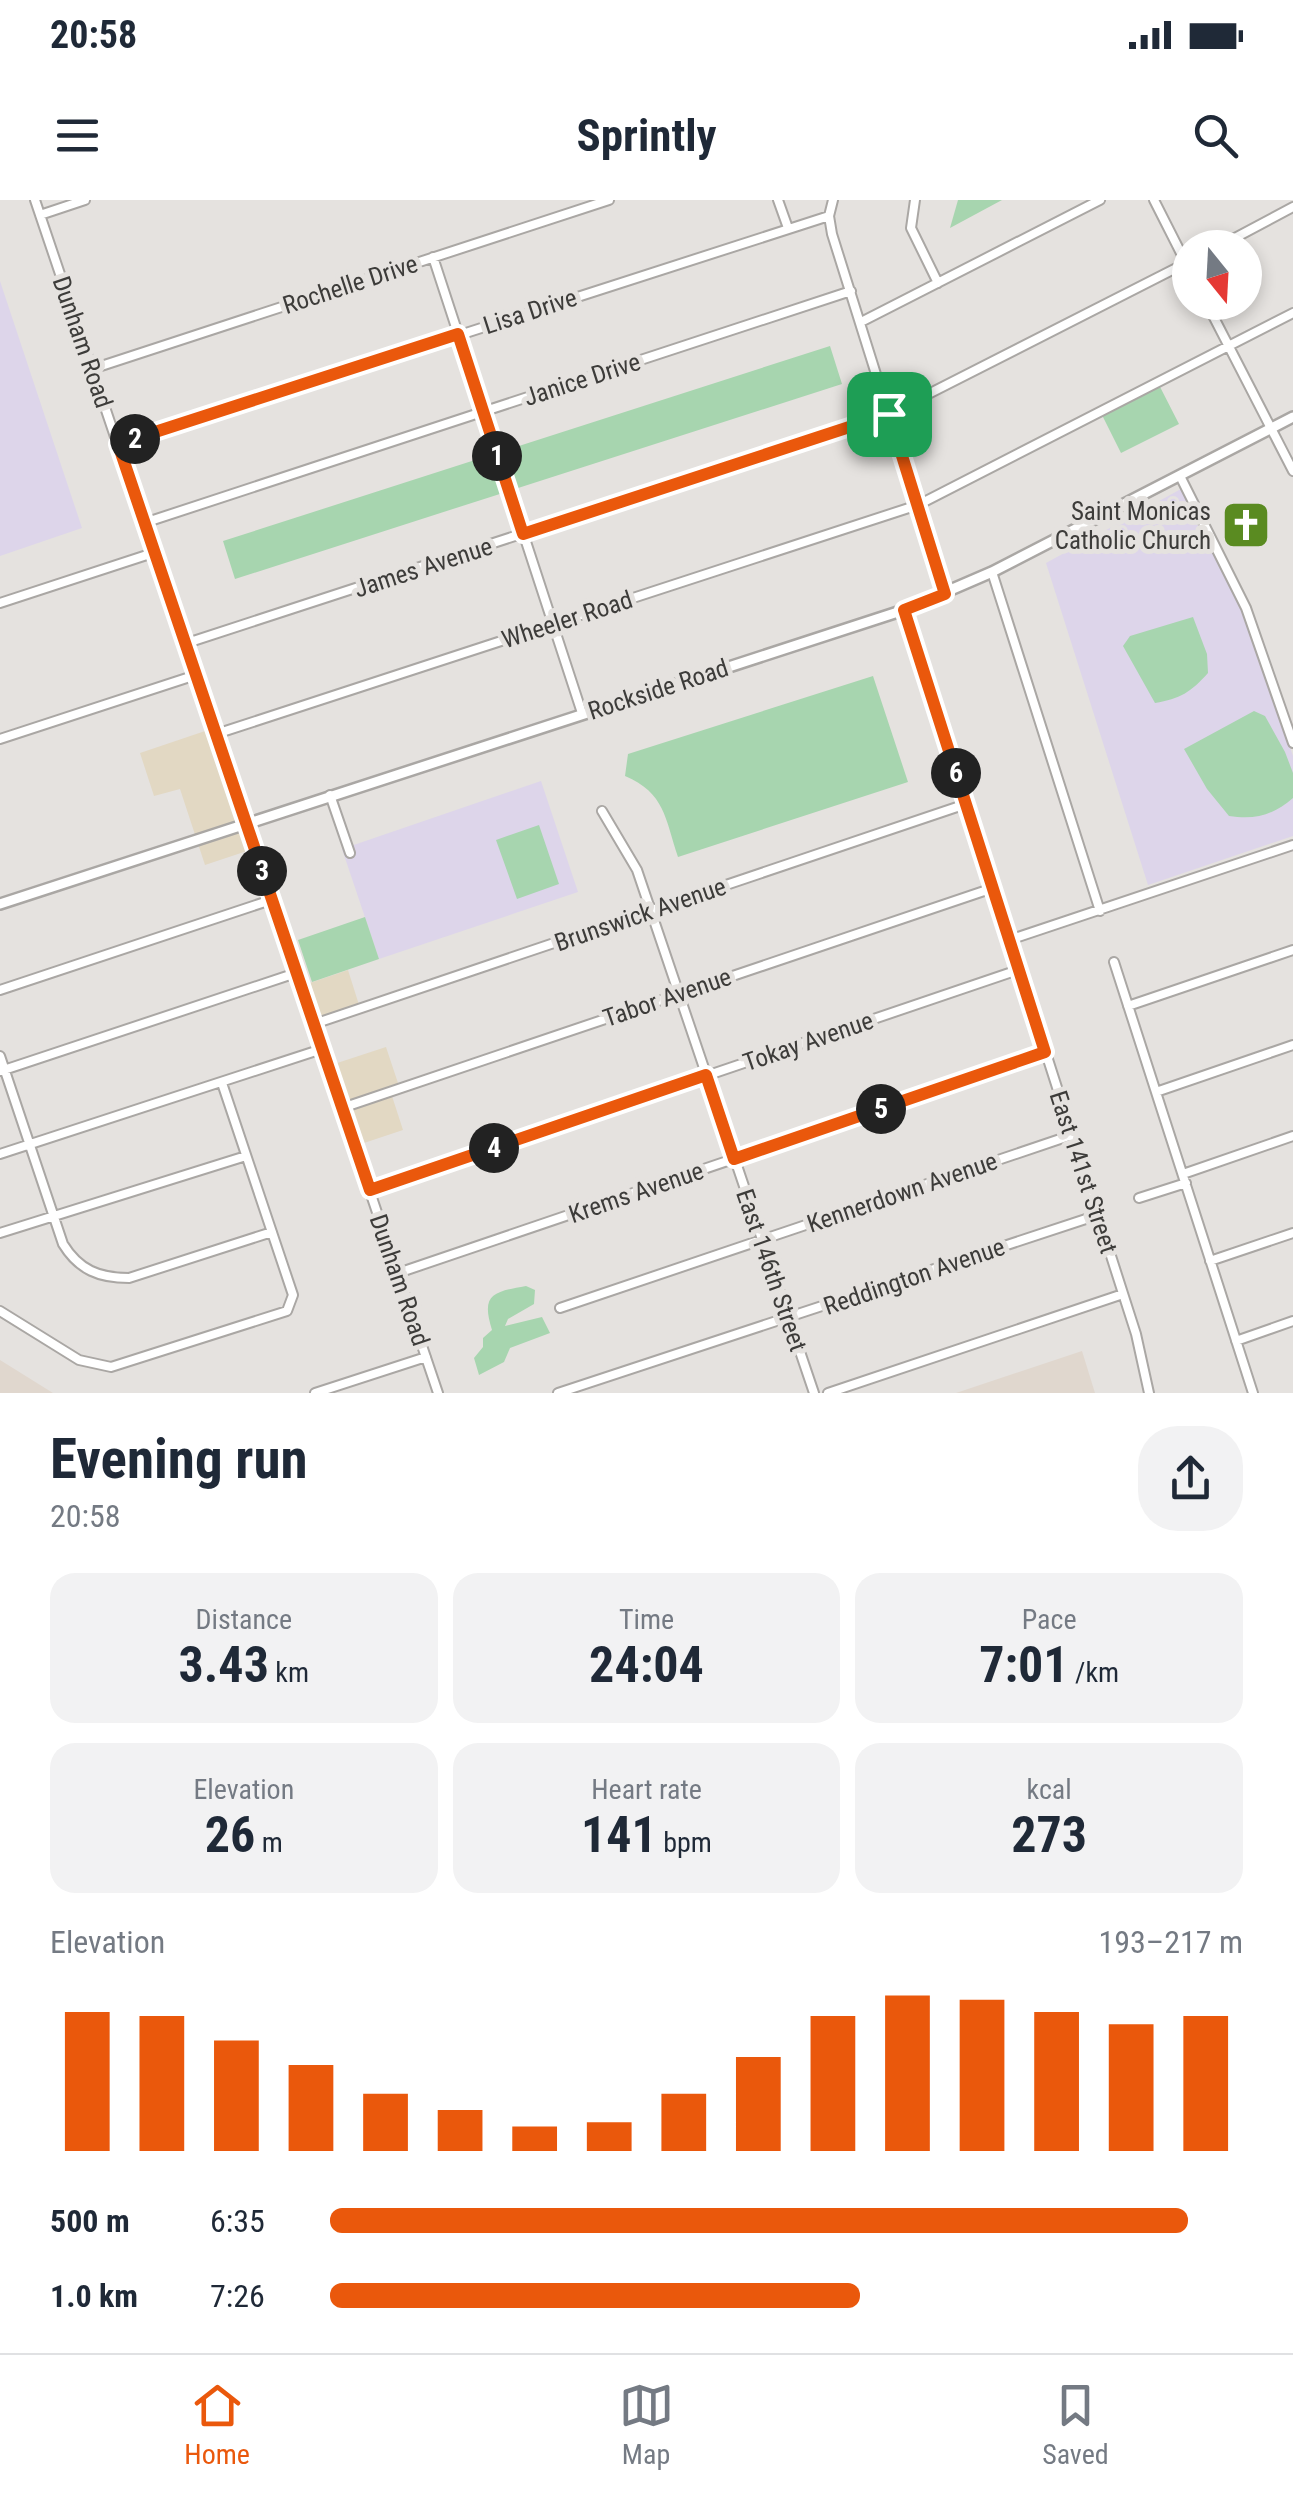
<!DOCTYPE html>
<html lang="en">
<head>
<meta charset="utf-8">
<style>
  body { margin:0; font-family:"Roboto Condensed",sans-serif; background:#f2f2f3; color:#1f2937; height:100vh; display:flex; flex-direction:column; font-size:38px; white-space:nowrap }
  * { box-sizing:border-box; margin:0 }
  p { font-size:32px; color:#747a83 }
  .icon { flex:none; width:55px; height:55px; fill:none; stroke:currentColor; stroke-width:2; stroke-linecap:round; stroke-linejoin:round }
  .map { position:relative; height:1193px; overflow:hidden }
  .side { display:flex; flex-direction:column; background:#fff; flex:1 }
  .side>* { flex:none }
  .needle { width:65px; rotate:162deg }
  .fabs { position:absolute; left:1172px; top:30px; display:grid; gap:20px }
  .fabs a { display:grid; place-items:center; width:90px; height:90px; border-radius:50%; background:#fff; box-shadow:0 5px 15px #0003; font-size:50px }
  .pin { position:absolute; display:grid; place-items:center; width:85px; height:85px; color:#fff; margin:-42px; border-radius:20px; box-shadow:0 5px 15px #0006 }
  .km { position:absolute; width:50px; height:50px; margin:-25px; border-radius:50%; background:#222; color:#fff; font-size:28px; line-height:50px; text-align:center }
  .round { display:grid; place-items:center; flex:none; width:105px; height:105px; border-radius:40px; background:#f2f2f3 }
  .overview { display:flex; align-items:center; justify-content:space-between; height:170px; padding:0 50px }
  h1 { font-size:55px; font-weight:700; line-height:75px }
  .metrics { display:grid; grid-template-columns:repeat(3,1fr); gap:15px; height:170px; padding:10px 50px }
  .metrics div { display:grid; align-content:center; border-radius:25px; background:#f2f2f3; text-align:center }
  .metrics b { font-size:50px; font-weight:700 }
  .metrics small { font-size:28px; font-weight:400 }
  .metrics p { font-size:28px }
  .chart { height:280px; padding:20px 50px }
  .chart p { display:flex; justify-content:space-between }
  .chart svg { width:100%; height:180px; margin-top:10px; stroke:#ea580c; stroke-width:6 }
  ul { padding:0 50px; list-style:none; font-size:32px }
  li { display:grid; grid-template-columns:160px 120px 1fr; align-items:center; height:75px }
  li i { height:25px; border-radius:12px; background:#ea580c }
  .status { display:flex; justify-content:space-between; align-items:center; height:70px; padding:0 50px; background:#fff; direction:ltr }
  .status svg { height:28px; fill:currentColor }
  header { display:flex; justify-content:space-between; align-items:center; height:130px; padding:0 50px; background:#fff; font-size:45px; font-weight:700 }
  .dock { display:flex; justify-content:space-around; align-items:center; height:140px; border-top:2px solid #e0e1e3; background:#fff; font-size:28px; color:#747a83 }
  .dock a { display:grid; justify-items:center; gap:5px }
  .dock .selected { color:#ea580c }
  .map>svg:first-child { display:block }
  .commercial { fill:#e2d8c3 }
  .built { fill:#e0d7ce }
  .education { fill:#ddd5ea }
  .green { fill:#a7d5af }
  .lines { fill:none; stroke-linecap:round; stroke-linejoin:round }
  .minor-casing { stroke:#aaa7a4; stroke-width:12 }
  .major-casing { stroke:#aaa7a4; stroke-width:14 }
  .minor { stroke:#fff; stroke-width:8 }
  .major { stroke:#fff; stroke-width:9 }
  .route-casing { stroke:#fff; stroke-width:20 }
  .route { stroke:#ea580c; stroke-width:12 }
  .labels { text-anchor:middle; stroke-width:10; stroke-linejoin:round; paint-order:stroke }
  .street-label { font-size:25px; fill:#3d3c3a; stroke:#e5e2df }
  .poi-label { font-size:25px; fill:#3d3c3a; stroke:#e5e2df; text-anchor:end }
</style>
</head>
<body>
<div class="status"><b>20:58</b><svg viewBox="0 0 49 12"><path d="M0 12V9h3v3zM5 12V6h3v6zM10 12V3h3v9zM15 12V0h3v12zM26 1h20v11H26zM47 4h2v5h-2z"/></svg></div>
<header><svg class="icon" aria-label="menu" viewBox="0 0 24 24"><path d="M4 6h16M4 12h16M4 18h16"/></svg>Sprintly<svg class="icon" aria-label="search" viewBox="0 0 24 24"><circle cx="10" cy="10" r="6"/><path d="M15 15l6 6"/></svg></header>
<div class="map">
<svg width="1293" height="1193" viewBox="0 0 1293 1193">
  <rect width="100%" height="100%" fill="#e5e2df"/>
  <path class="commercial" d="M214,528l42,120 -51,17 -25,-76 -26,7 -14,-43z
    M348,770l12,38 -46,16 -13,-38z
    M386,847l14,42 -9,4 12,37 -48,16 -27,-80z"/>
  <path class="built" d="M1082,1151l13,42h-139z
    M0,1160l53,33h-53z"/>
  <path class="education" d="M0,81l82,247 -82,28z
    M1181,289l61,120 51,147v80l-145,49 -102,-322z
    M541,581l37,111 -199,67 -37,-110z"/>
  <path class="green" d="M958,0h44l-52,28z
    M830,146l12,38 -607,195 -12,-38z
    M1157,181l22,43 -58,29 -21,-42z
    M1193,417l14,37 1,19c-17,19 -28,26 -53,30l-32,-57 7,-10z
    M873,476l35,106 -230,75c-13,-39 -13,-64 -53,-81l3,-22z
    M1254,511l11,5 20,36 8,21v25c-20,17 -37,22 -64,18l-22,-27 -23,-40z
    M539,625l20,59 -42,15 -21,-59z
    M365,717l14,42 -67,23 -14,-42z
    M526,1086l9,4 -1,14 -26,15 -3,7 37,-9 8,16 -40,15 -6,14 -25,13 -5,-17 9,-11v-9l9,-8c-11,-35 0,-38 34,-44z"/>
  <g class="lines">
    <g class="minor-casing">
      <path id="minor" d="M35,0l403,1193
        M778,0l10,28
        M833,0l-4,16 3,18 113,360
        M915,0l-4,28 27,55
        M1154,0l36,71
        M40,15l45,-15
        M1216,48l77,-41
        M433,57l149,456
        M1206,102l87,169
        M861,122l239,-122
        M92,169l517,-169
        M118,245l711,-229
        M1180,276l66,132 47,135
        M144,323l707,-232
        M992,372l108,339
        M0,403l153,-50
        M904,410l232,724 13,59
        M184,444l705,-230 301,-153
        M216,534l702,-229 375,-192
        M0,539l196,-64
        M330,595l20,58
        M602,611l35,59 177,523
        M1009,740l284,-95
        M1114,762l139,431
        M0,790l271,-90
        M1128,806l165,-56
        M314,824l652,-220
        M0,856l63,188c16,26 36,34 66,34l143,-46
        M1,871l295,-98
        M1156,892l137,-47
        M342,908l651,-220
        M0,954l322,-105
        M1183,974l110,-38
        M370,990l648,-220
        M1139,998l47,-15
        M0,1033l246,-77
        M1210,1061l83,-28
        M398,1073l647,-220
        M560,1108l512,-173
        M0,1111l79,49 32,7 176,-56 6,-16 -71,-212
        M1236,1141l57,-20
        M315,1193l111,-36
        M558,1193l540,-178
        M828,1193l295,-99"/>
    </g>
    <g class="major-casing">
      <path id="major" d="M0,704l904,-294 88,-38 301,-155"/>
    </g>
    <use href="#minor" class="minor"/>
    <use href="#major" class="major"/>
  </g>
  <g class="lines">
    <g class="route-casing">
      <path id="route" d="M458,134l65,200 366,-120 56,180 -41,16 141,442 -311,107 -28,-84 -336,115 -252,-746z"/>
    </g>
    <use href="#route" class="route"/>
  </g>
  <defs>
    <g id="church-square" transform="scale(2.5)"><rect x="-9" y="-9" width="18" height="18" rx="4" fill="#5a8b21" stroke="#e5e2df"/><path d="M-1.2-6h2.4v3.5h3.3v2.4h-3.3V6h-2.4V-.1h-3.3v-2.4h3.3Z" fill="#fff"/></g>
  </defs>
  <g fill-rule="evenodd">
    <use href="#church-square" x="1246" y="325"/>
  </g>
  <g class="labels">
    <g class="street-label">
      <text transform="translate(350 84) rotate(-18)" y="9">Rochelle Drive</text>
      <text transform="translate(530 111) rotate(-18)" y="9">Lisa Drive</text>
      <text transform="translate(83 142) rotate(71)" y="9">Dunham Road</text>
      <text transform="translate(582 179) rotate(-18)" y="9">Janice Drive</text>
      <text transform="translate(423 367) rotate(-18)" y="9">James Avenue</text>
      <text transform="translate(567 419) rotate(-18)" y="9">Wheeler Road</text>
      <text transform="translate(658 489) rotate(-18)" y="9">Rockside Road</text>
      <text transform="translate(640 714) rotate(-19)" y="9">Brunswick Avenue</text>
      <text transform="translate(667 797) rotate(-19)" y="9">Tabor Avenue</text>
      <text transform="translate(808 841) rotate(-19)" y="9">Tokay Avenue</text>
      <text transform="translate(1084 972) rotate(72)" y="9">East 141st Street</text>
      <text transform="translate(636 992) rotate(-19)" y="9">Krems Avenue</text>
      <text transform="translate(902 992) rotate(-19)" y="9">Kennerdown Avenue</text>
      <text transform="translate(772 1070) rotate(71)" y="9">East 146th Street</text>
      <text transform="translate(914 1076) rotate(-19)" y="9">Reddington Avenue</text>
      <text transform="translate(400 1080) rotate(71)" y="9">Dunham Road</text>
    </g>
    <g class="poi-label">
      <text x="1211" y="320">Saint Monicas<tspan x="1211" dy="29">Catholic Church</tspan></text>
    </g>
  </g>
</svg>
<div class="fabs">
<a><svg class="needle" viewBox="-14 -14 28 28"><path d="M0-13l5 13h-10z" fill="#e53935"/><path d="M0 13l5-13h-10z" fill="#747a83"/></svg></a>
</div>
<div class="pin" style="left:889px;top:214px;background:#1e9e55"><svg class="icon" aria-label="arrive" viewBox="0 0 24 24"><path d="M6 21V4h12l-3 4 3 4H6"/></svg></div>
<b class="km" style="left:497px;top:256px">1</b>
<b class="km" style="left:135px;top:239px">2</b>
<b class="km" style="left:262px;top:671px">3</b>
<b class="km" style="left:494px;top:948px">4</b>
<b class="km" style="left:881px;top:909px">5</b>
<b class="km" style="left:956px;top:573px">6</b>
</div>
<section class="side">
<div class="overview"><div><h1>Evening run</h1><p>20:58</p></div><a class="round"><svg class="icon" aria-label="share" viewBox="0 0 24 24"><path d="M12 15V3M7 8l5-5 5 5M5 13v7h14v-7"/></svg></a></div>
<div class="metrics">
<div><p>Distance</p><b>3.43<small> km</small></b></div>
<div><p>Time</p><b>24:04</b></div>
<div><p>Pace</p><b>7:01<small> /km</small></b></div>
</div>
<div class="metrics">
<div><p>Elevation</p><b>26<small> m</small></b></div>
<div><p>Heart rate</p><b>141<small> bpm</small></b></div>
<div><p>kcal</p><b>273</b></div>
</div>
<div class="chart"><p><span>Elevation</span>193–217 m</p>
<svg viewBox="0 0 160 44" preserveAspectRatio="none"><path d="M5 44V10M15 44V11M25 44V17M35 44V23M45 44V30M55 44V34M65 44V38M75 44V37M85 44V30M95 44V21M105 44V11M115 44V6M125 44V7M135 44V10M145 44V13M155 44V11"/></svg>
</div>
<ul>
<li><b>500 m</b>6:35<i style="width:94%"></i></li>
<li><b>1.0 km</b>7:26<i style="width:58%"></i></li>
</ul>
</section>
<nav class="dock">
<a class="selected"><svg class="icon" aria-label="home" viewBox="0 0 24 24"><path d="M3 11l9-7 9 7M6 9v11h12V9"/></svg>Home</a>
<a><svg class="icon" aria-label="map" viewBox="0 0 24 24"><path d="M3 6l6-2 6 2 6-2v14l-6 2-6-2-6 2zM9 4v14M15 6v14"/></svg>Map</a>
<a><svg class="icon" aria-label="saved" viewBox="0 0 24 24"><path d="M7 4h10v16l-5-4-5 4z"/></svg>Saved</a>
</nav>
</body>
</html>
